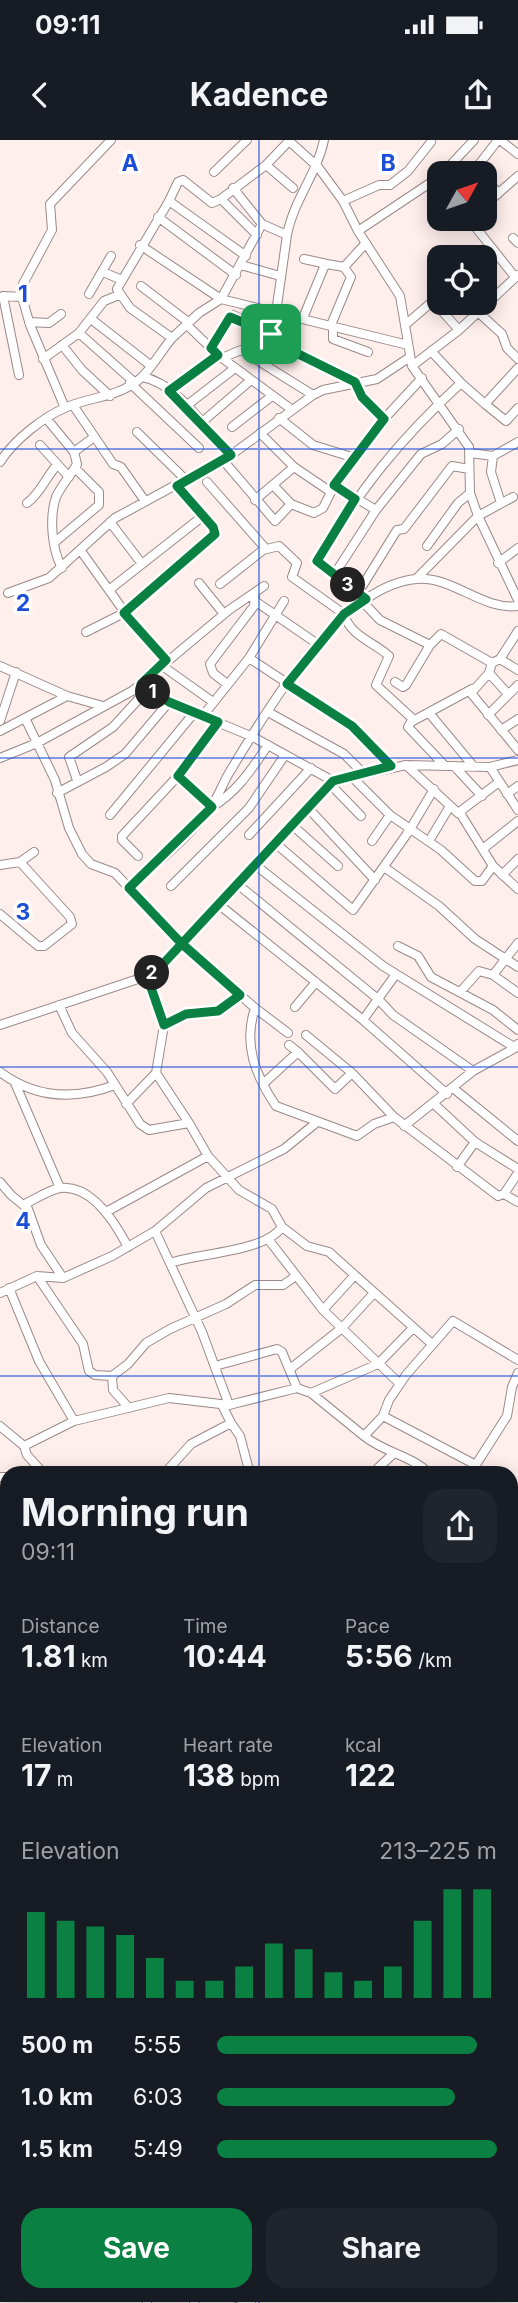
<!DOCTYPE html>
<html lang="en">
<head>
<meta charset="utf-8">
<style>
  body { margin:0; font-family:Inter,sans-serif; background:#20242c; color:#f1f3f6; height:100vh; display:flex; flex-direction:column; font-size:26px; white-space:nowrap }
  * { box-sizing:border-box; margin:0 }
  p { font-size:23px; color:#9ea1a6 }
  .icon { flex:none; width:38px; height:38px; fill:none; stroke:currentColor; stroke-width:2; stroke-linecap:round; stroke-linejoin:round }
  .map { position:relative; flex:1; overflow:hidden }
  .panel { position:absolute; left:0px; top:1326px; width:518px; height:836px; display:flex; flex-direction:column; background:#171b24; border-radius:21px 21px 0 0; box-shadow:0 4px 18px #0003 }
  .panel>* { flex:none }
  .needle { width:46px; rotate:50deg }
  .controls { position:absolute; left:427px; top:21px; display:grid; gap:14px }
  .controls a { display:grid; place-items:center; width:70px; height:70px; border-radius:14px; background:#171b24; box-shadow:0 4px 18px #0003; font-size:35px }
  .pin { position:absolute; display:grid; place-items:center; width:60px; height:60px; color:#fff; margin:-30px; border-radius:14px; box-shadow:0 4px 10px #0006 }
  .km { position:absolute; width:35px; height:35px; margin:-18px; border-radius:50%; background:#222; color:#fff; font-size:19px; line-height:35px; text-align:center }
  .round { display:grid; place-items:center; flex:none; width:74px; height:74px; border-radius:21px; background:#20242c }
  .overview { display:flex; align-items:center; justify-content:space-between; height:119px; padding:0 21px }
  h1 { font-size:38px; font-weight:700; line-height:52px }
  .metrics { display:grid; grid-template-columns:repeat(3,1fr); gap:10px; height:119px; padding:7px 21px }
  .metrics div { display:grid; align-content:center }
  .metrics b { font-size:30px; font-weight:700 }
  .metrics small { font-size:19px; font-weight:400 }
  .metrics p { font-size:19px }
  .chart { height:196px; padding:14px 21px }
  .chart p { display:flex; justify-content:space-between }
  .chart svg { width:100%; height:126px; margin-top:7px; stroke:#0b8043; stroke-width:6 }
  .button { display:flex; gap:14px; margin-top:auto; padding:14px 21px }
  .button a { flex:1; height:80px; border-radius:21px; background:#0b8043; color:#fff; font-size:28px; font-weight:700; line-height:80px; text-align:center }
  .button a+a { background:#20242c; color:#f1f3f6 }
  ul { padding:0 21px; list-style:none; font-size:23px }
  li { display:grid; grid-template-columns:112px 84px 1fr; align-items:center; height:52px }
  li i { height:18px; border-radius:9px; background:#0b8043 }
  .status { display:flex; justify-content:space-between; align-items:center; height:49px; padding:0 35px; background:#171b24; direction:ltr }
  .status svg { height:19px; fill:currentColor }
  header { display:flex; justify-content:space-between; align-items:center; height:91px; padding:0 21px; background:#171b24; font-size:32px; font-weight:700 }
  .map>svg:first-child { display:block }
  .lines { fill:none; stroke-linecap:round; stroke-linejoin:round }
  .minor-casing { stroke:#9a8987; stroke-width:10 }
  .tertiary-casing { stroke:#9a8987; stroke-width:12 }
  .minor { stroke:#fff; stroke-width:8 }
  .tertiary { stroke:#fff; stroke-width:10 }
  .route-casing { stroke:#fff; stroke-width:14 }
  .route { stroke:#0b8043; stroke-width:9 }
  .grid { fill:none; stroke:#1d4ed8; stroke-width:2; stroke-opacity:0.55 }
  .grid-label { font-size:23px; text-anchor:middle; font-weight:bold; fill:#1d4ed8; stroke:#fff; stroke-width:7; stroke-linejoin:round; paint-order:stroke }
</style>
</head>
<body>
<div class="status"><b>09:11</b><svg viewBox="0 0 49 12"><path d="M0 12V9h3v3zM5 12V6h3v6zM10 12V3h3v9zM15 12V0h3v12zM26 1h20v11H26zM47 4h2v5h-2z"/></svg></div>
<header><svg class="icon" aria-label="back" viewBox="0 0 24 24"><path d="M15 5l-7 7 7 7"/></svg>Kadence<svg class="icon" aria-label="share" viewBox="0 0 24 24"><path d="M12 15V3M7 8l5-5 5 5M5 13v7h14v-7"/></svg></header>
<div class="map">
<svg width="518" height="2163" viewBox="0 0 518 2163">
  <rect width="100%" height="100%" fill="#feefed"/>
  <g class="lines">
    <g class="minor-casing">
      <path id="minor" d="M288,0l30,27 25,34 15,30 42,65 12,70 57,81 1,46 8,23 40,84
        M500,0l18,14
        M266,25l27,23
        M477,27l21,-27
        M214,32l33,-32
        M443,33l31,-33
        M465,33l12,-6 6,6
        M485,35l13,19
        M233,48l29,36
        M169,61l9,-19 5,-2 29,23 9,-4
        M343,61l36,-16h11l18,-14 23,-29
        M485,65l33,-29
        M158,77l78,58
        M469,79l46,58
        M358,91l81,-54
        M257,95l-36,-36 45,-34 23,-24
        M287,95l-15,106 83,41 7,15 22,22
        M513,98l5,5
        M140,105l81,54 187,46
        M304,119l23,5
        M241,125l39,11
        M103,132l19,8
        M141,146l47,36
        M485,148l8,10
        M89,154l22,-38
        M478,172l24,22 5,14 11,11
        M303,178l21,-51 3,-3 17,3 22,-24
        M91,179l59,46
        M29,182l20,1 12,-9
        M186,184l32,31 73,54
        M331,185l20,-48 -7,-10
        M405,185l28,-24 26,29
        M333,186v13l35,13
        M79,193l54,48
        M172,198l27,-25 22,-14 41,-75 25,11c7,-36 30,-61 37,-95
        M62,205l20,25 28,26
        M211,208l22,-33 38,19
        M431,211l30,32
        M222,218l19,-8 72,45
        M43,219l36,-26 25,-32 15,-6
        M412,226l47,-36 59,-55
        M19,235l-16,-79 19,1
        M142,237c36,6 64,53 89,78
        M130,243l69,65
        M169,251l49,-36
        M485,264l21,17 12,-13
        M73,265l40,59 8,3 24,34
        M186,266l49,-38
        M65,268l-35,-83 -8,-28 1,-13 29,-54 -2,-26 61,-64
        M46,278l28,34
        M279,278l34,27 42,13
        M201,283l50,-43
        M232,287l40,-31
        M137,292l49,48
        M260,293l34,34 37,25 53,-73 38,-41
        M40,305l29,32
        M470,313l23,3 25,-14
        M493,316l-2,16 10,31
        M222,319l53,62 16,-17
        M0,322c14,-22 43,-45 67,-55 25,-11 52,-9 75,-30 11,-11 20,-27 30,-39l-42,-30 -13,-19 52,-88 77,55
        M207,342l59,67
        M334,345l42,25
        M274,346l17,18 23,9 9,-5 8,-16
        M255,360l39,-33
        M27,363c13,-9 19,-26 30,-38
        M110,382l32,42
        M55,402l44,-37v-13l-24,-24
        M427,406l31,-43 12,-10
        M81,411l55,77 30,32
        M498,423l20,-15
        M62,428c-10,-18 -13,-50 -6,-71 5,-11 15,-22 21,-33l-3,-12 20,-15
        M334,435l42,-65 45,-56 21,-10 17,-15
        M416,439l62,-63 35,-19
        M199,443l25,31
        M220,444l43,-34 16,-4 18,17 -5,14 52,37c6,22 30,28 45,42l-13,29 38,35
        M109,450l94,-74
        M8,453l41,-15 66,-60 116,-63 82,-60 10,-5 54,-11 33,-22
        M358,453l39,-63 7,-1 48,-63 17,3
        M366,459l-49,-38c44,-73 82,-121 144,-178l24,21 33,-36
        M255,461l64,44
        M362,461l18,19 50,25 -24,40 -3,2 -8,-5
        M86,492l38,-19 91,-79 -2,-7 -36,-41
        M430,505l11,-11 51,29 8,-4 18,11
        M249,518l103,68 39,40
        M500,519l18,-28
        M492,523l-3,10 -18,20 47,57
        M161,525l52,37
        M0,526l67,30 36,10
        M489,533l19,21
        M141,544l28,18 84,35 80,44 73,-16 84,2 28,-7
        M227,544l-14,-11 -3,-9 44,-58 1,-13
        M268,572l76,42 20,20
        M430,574l44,53
        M488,575l30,-30
        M202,577l47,-59 35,-57
        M25,578l30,62 14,48 13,26 9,10 24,9 66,70 74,65 33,25
        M0,581l16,-49
        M501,590l17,-11
        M0,591l67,-35
        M0,618l37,-15 95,-52 97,-81 35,-24
        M406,625l52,48 41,-31
        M445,626l-37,-39 3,-5 61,-33
        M454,626l28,30
        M490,627l28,43
        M178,636l34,31c26,-16 39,-37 56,-62
        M352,637l38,38 51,35 34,31h7l11,-15 25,23
        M77,640l-8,-23 44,-30 35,-38
        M330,644l31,32
        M57,653l49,-26 19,-13 44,-52
        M507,654l11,-8
        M309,669l66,71
        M460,673l33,53
        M110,675l84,-102
        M292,685l46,41
        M249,695l62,-67
        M372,701l18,-26
        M429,701l21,-35
        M274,702l79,68 56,-79 25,-42
        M484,708l34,-27
        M138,716l-16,-16v-4l56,-60 40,-54
        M254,724l129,102 131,81 4,-3
        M0,725l20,-3 14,-10
        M384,727l55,39 36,33 43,28
        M502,735l16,-16
        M236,743l142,116 -15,21
        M171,746l78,-78 36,-53
        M129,748c26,-24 58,-49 80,-78 8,-10 13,-25 20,-37 37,-61 110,-187 187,-194 35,-4 67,32 102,27
        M217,763l146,117 84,74
        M0,774l38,32h6l28,-22 -2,-7 -50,-55
        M398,806l20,10 13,21 62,33 25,20
        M396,834l-18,25 15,16 80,56
        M493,835l25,-32
        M461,851l18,-20 14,4 25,18
        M59,865l13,28 35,39 33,52 9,6 40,-7 19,33 31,34 33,19 10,18 25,19 22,6 103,92
        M295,867l21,-25
        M255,868c-12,36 0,67 21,98l81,30 17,-12 20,-7
        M0,885l147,-49 15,-11 171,-184
        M164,885l22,-11 32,-3 22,-17
        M306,895l46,38 42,44 104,79 6,-2 14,-21
        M298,912l37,37 17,-16
        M0,932c36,27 75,28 115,13
        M156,933l33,50
        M15,943l45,105
        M263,944l35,-32 -9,-7
        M453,948l65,53
        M433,963l42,39 43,27
        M126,964l30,-31 8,-48 -17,-49
        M404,986l69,-55 42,-23
        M457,1027l18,-25
        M0,1042l11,13 17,14 13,36 22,33
        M504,1054l14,8
        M25,1064c10,-5 24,-14 35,-16 32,-4 56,36 68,59
        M106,1072l102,-56
        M155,1091l47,101 27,73
        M268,1099l55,71 77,74
        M170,1123c28,-10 95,-11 112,-36
        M37,1136l46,68 6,27 6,4 17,1 16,-12 18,-21 24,-14 56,-25 29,-19h28l13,-9
        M9,1148l30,73 35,60
        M0,1153l37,-17 26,2 49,-22 43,-25 51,-43 78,-39 32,-26
        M323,1170l31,-34
        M215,1226l62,-17 5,3 15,36
        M290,1229l52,-41 32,-35
        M112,1236l1,14 16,18
        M311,1253l67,-29 35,-36
        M383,1276l93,49
        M231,1283l9,13 10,38
        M0,1286l24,20 3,9 17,19
        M24,1306l50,-25 95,-23 60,7 68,-17 14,5 53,43
        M164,1334l27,-30 40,-21 -9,-18
        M378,1334v-6l15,-14
        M430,1334c-19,-19 -45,-21 -66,-38l19,-20 6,-16 17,-25 47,-54 65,39
        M470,1334l37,-58 5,-29 6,-14
        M0,1337h7
        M0,1436l7,3
        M0,1517l7,5
        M0,1646l7,5
        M511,1655l7,-2
        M0,1715l7,7
        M511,1726l7,-2
        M0,1767l7,13
        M511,1800h7
        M0,1863l7,8
        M0,1950h7
        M0,1982l7,5
        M511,1982l7,1
        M511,2054l7,-11
        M0,2059l7,-11
        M0,2123l7,-1
        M145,2156l2,7
        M231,2156l20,7
        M194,2163l3,-7"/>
    </g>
    <g class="tertiary-casing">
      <path id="tertiary" d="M511,1453l7,-5
        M0,1794l7,-5"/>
    </g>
    <use href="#minor" class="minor"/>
    <use href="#tertiary" class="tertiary"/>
  </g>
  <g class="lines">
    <g class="route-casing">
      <path id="route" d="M271,194l-41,-17 -19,31 7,7 -49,36 62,64 -54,31 36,41 2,7 -91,79 42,47 -25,24 28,18 49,20 -40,54 34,31 -83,81 52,55 59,52 -22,16 -32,3 -22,11 -17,-49 15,-11 171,-184 58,-15 -39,-40 -65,-42 57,-70 22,-15 -49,-38 38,-62 -21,-14 50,-66 -22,-22 -7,-15 -83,-41 -1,-7"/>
    </g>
    <use href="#route" class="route"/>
  </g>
  <path class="grid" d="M259,0v1334M0,309h518M0,618h518M0,927h518M0,1236h518M0,1545h7M511,1545h7M0,1854h7M511,1854h7M259,2156v7"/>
  <g class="grid-label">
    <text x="130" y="31">A</text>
    <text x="388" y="31">B</text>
    <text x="23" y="162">1</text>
    <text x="23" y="471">2</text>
    <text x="23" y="780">3</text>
    <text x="23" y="1089">4</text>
  </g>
</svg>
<div class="controls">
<a><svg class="needle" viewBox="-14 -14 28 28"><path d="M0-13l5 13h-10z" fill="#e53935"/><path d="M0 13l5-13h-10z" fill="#9ea1a6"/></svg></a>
<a><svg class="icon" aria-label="locate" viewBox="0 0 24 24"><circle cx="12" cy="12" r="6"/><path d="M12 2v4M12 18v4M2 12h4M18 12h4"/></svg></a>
</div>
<div class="pin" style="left:271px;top:194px;background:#1e9e55"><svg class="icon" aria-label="arrive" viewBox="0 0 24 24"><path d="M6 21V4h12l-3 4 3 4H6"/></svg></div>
<b class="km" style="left:153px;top:552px">1</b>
<b class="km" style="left:152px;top:833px">2</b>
<b class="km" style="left:348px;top:445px">3</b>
<section class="panel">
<div class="overview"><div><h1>Morning run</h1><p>09:11</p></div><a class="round"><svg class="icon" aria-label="share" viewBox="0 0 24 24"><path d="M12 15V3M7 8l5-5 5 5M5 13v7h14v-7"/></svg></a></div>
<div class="metrics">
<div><p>Distance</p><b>1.81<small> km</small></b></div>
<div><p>Time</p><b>10:44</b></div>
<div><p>Pace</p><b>5:56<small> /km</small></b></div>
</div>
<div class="metrics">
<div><p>Elevation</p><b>17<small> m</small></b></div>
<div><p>Heart rate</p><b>138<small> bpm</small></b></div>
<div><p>kcal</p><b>122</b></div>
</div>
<div class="chart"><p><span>Elevation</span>213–225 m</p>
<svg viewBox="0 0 160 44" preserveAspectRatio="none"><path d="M5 44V14M15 44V17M25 44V19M35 44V22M45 44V30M55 44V38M65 44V38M75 44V33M85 44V25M95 44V27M105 44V35M115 44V38M125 44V33M135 44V17M145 44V6M155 44V6"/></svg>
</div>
<ul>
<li><b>500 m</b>5:55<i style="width:93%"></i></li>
<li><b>1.0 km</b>6:03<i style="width:85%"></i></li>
<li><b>1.5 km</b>5:49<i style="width:100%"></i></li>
</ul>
<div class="button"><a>Save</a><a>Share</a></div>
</section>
</div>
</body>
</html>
